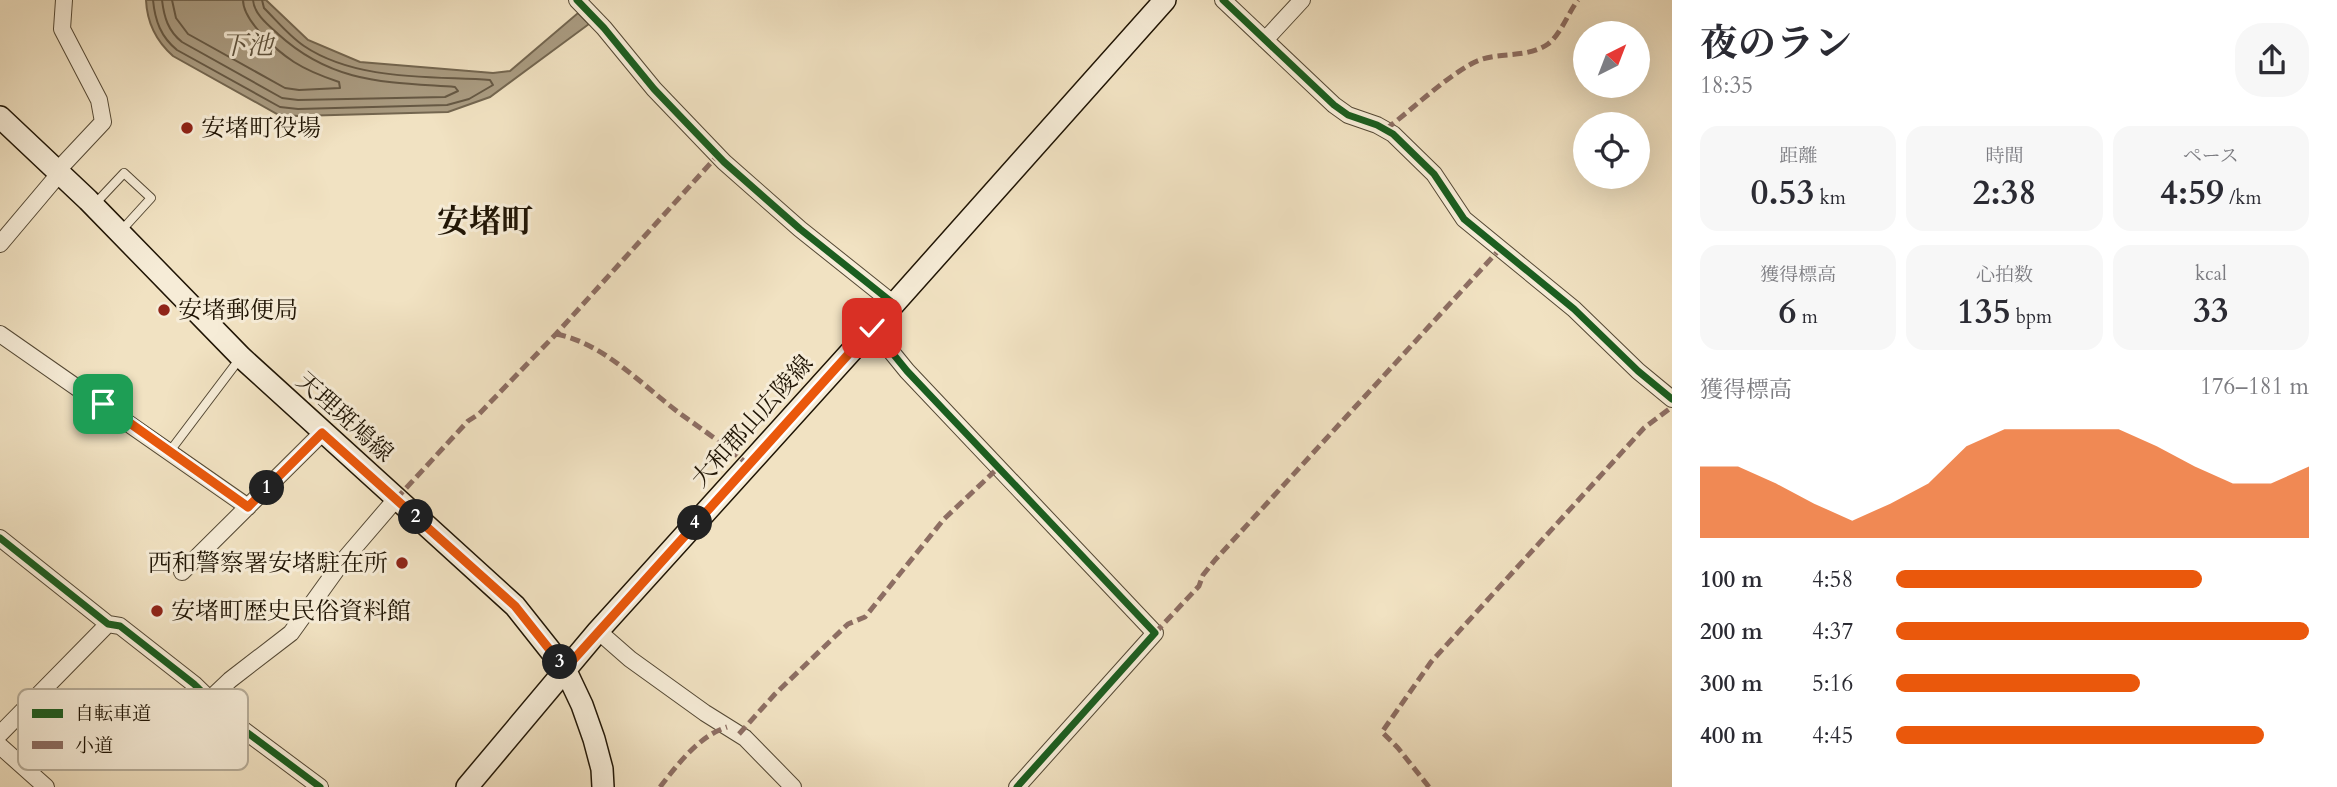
<!DOCTYPE html>
<html lang="ja">
<head>
<meta charset="utf-8">
<style>
  body { margin:0; font-family:Cardo,"Noto Serif JP",serif; background:#f7f7f7; color:#2b2b33; height:100vh; display:flex; flex-direction:column; font-size:26px; white-space:nowrap }
  * { box-sizing:border-box; margin:0 }
  p { font-size:23px; color:#7c7c81 }
  .icon { flex:none; width:38px; height:38px; fill:none; stroke:currentColor; stroke-width:2; stroke-linecap:round; stroke-linejoin:round }
  .map { position:relative; flex:1; overflow:hidden }
  .panel { display:flex; flex-direction:column; background:#fff; width:665px }
  .panel>* { flex:none }
  .needle { width:46px; rotate:42deg }
  .controls { position:absolute; left:1573px; top:21px; display:grid; gap:14px }
  .controls a { display:grid; place-items:center; width:77px; height:77px; border-radius:50%; background:#fff; box-shadow:0 7px 28px #0002; font-size:35px }
  .pin { position:absolute; display:grid; place-items:center; width:60px; height:60px; color:#fff; margin:-30px; border-radius:14px; box-shadow:0 4px 10px #0006 }
  .km { position:absolute; width:35px; height:35px; margin:-18px; border-radius:50%; background:#222; color:#fff; font-size:19px; line-height:35px; text-align:center }
  .round { display:grid; place-items:center; flex:none; width:74px; height:74px; border-radius:28px; background:#f7f7f7 }
  .head { display:flex; align-items:center; justify-content:space-between; height:119px; padding:0 28px }
  h1 { font-size:38px; font-weight:700; line-height:52px }
  .figures { display:grid; grid-template-columns:repeat(3,1fr); gap:10px; height:119px; padding:7px 28px }
  .figures div { display:grid; align-content:center; border-radius:18px; background:#f7f7f7; text-align:center }
  .figures b { font-size:35px; font-weight:700 }
  .figures small { font-size:19px; font-weight:400 }
  .figures p { font-size:19px }
  .chart { height:196px; padding:14px 28px }
  .chart p { display:flex; justify-content:space-between }
  .chart svg { width:100%; height:126px; margin-top:7px; fill:#ea580c; opacity:.7 }
  ul { padding:0 28px; list-style:none; font-size:23px }
  li { display:grid; grid-template-columns:112px 84px 1fr; align-items:center; height:52px }
  li i { height:18px; border-radius:9px; background:#ea580c }
  main { display:flex; flex:1; min-height:0 }
  .map>svg:first-child { display:block }
  .water { fill:#aa9c82; stroke:#736650; stroke-width:2 }
  .lines { fill:none; stroke-linecap:round; stroke-linejoin:round }
  .shore { stroke:#655844; stroke-width:2 }
  .lane-casing { stroke:#544834; stroke-width:10 }
  .street-casing { stroke:#544834; stroke-width:18 }
  .secondary-casing { stroke:#201505; stroke-width:24 }
  .lane { stroke:#f6ecd7; stroke-width:8 }
  .street { stroke:#f6ecd7; stroke-width:16 }
  .secondary { stroke:#f6ecd7; stroke-width:21 }
  .quiet { stroke:#8d6e63; stroke-width:5; stroke-dasharray:10 5; stroke-linecap:butt }
  .cycleway-casing { stroke:#f6ecd7; stroke-width:11 }
  .cycleway { stroke:#1b5e20; stroke-width:7 }
  .route-casing { stroke:#fff; stroke-width:14 }
  .route { stroke:#ea580c; stroke-width:9 }
  .poi-dot { fill:#8f2418; stroke:#f6ecd7; stroke-width:2.5 }
  .labels { text-anchor:middle; stroke-width:6; stroke-linejoin:round; paint-order:stroke }
  .poi-label { font-size:24px; fill:#201505; stroke:#f6ecd7; text-anchor:start }
  .street-label { font-size:24px; fill:#201505; stroke:#f6ecd7 }
  .water-label { font-size:26px; font-style:italic; fill:#5e523d; stroke:#f6ecd7 }
  .district-label { font-size:32px; font-weight:bold; fill:#201505; stroke:#f6ecd7 }
  .key { fill:#f6ecd7; stroke:#b6ac98; stroke-width:2 }
  .key-label { font-size:19px; fill:#201505 }
</style>
</head>
<body>
<main>
<div class="map">
<svg width="1672" height="787" viewBox="0 0 1672 787">
  <rect width="100%" height="100%" fill="#f1e2c2"/>
  <filter id="stains"><feTurbulence type="fractalNoise" baseFrequency=".00286" numOctaves="4"/><feColorMatrix values="0 0 0 0 .2 0 0 0 0 .09 0 0 0 0 .02 0 0 0 .5 -.17"/></filter>
  <radialGradient id="worn" r=".72"><stop offset=".6" stop-color="#630" stop-opacity="0"/><stop offset="1" stop-color="#630" stop-opacity=".3"/></radialGradient>
  <path class="water" d="M146,0h120l42,40 52,22 133,11 17,-2 68,-58 11,11 -99,73 -42,15 -151,4 -20,-2 -104,-58c-17,-15 -26,-33 -27,-56z"/>
  <g class="lines">
    <path class="shore" d="M153,0c2,21 8,37 24,50l103,57 18,2 149,-4 22,-6 24,-14 -3,-5c-60,-4 -134,1 -186,-34 -15,-10 -27,-25 -40,-38l-2,-8
      M162,0c2,17 6,31 20,42l100,56 16,2 147,-3 13,-6 -3,-4c-69,-5 -122,-3 -177,-53 -10,-9 -24,-20 -25,-34
      M172,0l4,18 12,16 97,54 14,2 41,-2 -1,-6c-15,-5 -31,-11 -45,-20 -17,-11 -51,-41 -51,-62"/>
    <g class="lane-casing">
      <path id="lane" d="M93,206l31,-33 27,25 -31,34
        M170,451l71,-94"/>
    </g>
    <g class="street-casing">
      <path id="street" d="M577,0l27,28 50,61 70,73 76,67 94,75
        M1223,0l111,105 14,10 29,10 16,9 41,40 30,45 110,90 64,62 34,28
        M1265,40l37,-40
        M57,171l46,-49 -4,-22 -37,-71 2,-29
        M0,244l59,-70
        M872,328l35,43 248,262 -138,154
        M0,334l248,173
        M0,538l108,86 12,2 74,58 39,38 87,65
        M182,572l140,-139
        M598,631l32,28 75,54 40,25 48,49
        M210,699l20,-19 61,-47 51,-71 54,-63
        M0,734l108,-110
        M0,746l46,41"/>
    </g>
    <g class="secondary-casing">
      <path id="secondary" d="M0,117l88,83 153,157 274,249 50,63 17,36 12,34 8,30 1,18
        M467,787l131,-156 296,-327 271,-304"/>
    </g>
    <use href="#lane" class="lane"/>
    <use href="#street" class="street"/>
    <use href="#secondary" class="secondary"/>
    <path class="quiet" d="M1386,129c28,-21 55,-48 85,-65 24,-14 54,-4 77,-20 13,-10 20,-31 30,-44
      M556,334c47,9 85,50 122,78 23,17 48,33 69,52
      M396,499l72,-78 11,-7 77,-80 162,-179
      M1155,633l44,-47 4,-11 12,-15 284,-310
      M739,734l36,-40 73,-70 17,-7 79,-98 54,-51
      M660,787c18,-23 39,-51 67,-60
      M1429,787l-31,-39 -16,-16 49,-70 213,-234 28,-21"/>
    <g class="cycleway-casing">
      <path id="cycleway" d="M577,0l27,28 50,61 70,73 76,67 94,75
        M1223,0l111,105 14,10 29,10 16,9 41,40 30,45 110,90 64,62 34,28
        M872,328l35,43 248,262 -138,154
        M0,538l108,86 12,2 74,58 39,38 87,65"/>
    </g>
    <use href="#cycleway" class="cycleway"/>
  </g>
  <g class="lines">
    <g class="route-casing">
      <path id="route" d="M103,404l145,103 74,-74 193,173 50,63 307,-341"/>
    </g>
    <use href="#route" class="route"/>
  </g>
  <g class="poi-dot">
    <circle cx="187" cy="128" r="7"/>
    <circle cx="164" cy="310" r="7"/>
    <circle cx="402" cy="563" r="7"/>
    <circle cx="157" cy="611" r="7"/>
  </g>
  <g class="labels">
    <g class="poi-label">
      <text x="201" y="136">安堵町役場</text>
      <text x="178" y="318">安堵郵便局</text>
      <text x="388" y="571" text-anchor="end">西和警察署安堵駐在所</text>
      <text x="171" y="619">安堵町歴史民俗資料館</text>
    </g>
    <g class="street-label">
      <text transform="translate(345 417) rotate(42)" y="8">天理斑鳩線</text>
      <text transform="translate(752 421) rotate(-48)" y="8">大和郡山広陵線</text>
    </g>
    <g class="water-label">
      <text x="247" y="54">下池</text>
    </g>
    <g class="district-label">
      <text x="485" y="232">安堵町</text>
    </g>
  </g>
  <rect x="18" y="689" width="230" height="81" rx="10" class="key"/>
  <rect x="32" y="709" width="31" height="9" fill="#1b5e20"/>
  <rect x="32" y="741" width="31" height="8" fill="#8d6e63"/>
  <g class="key-label">
    <text x="75" y="720">自転車道</text>
    <text x="75" y="752">小道</text>
  </g>
  <rect width="100%" height="100%" filter="url(#stains)"/>
  <rect width="100%" height="100%" fill="url(#worn)"/>
</svg>
<div class="controls">
<a><svg class="needle" viewBox="-14 -14 28 28"><path d="M0-13l5 13h-10z" fill="#e53935"/><path d="M0 13l5-13h-10z" fill="#7c7c81"/></svg></a>
<a><svg class="icon" aria-label="locate" viewBox="0 0 24 24"><circle cx="12" cy="12" r="6"/><path d="M12 2v4M12 18v4M2 12h4M18 12h4"/></svg></a>
</div>
<div class="pin" style="left:103px;top:404px;background:#1e9e55"><svg class="icon" aria-label="arrive" viewBox="0 0 24 24"><path d="M6 21V4h12l-3 4 3 4H6"/></svg></div>
<div class="pin" style="left:872px;top:328px;background:#d93025"><svg class="icon" aria-label="check" viewBox="0 0 24 24"><path d="M5 12l5 5 9-10"/></svg></div>
<b class="km" style="left:267px;top:488px">1</b>
<b class="km" style="left:416px;top:517px">2</b>
<b class="km" style="left:560px;top:662px">3</b>
<b class="km" style="left:695px;top:523px">4</b>
</div>
<section class="panel">
<div class="head"><div><h1>夜のラン</h1><p>18:35</p></div><a class="round"><svg class="icon" aria-label="share" viewBox="0 0 24 24"><path d="M12 15V3M7 8l5-5 5 5M5 13v7h14v-7"/></svg></a></div>
<div class="figures">
<div><p>距離</p><b>0.53<small> km</small></b></div>
<div><p>時間</p><b>2:38</b></div>
<div><p>ペース</p><b>4:59<small> /km</small></b></div>
</div>
<div class="figures">
<div><p>獲得標高</p><b>6<small> m</small></b></div>
<div><p>心拍数</p><b>135<small> bpm</small></b></div>
<div><p>kcal</p><b>33</b></div>
</div>
<div class="chart"><p><span>獲得標高</span>176–181 m</p>
<svg viewBox="0 0 160 44" preserveAspectRatio="none"><path d="M0 44V19L10 19L20 25L30 32L40 38L50 32L60 25L70 12L80 6L90 6L100 6L110 6L120 12L130 19L140 25L150 25L160 19V44z"/></svg>
</div>
<ul>
<li><b>100 m</b>4:58<i style="width:74%"></i></li>
<li><b>200 m</b>4:37<i style="width:100%"></i></li>
<li><b>300 m</b>5:16<i style="width:59%"></i></li>
<li><b>400 m</b>4:45<i style="width:89%"></i></li>
</ul>
</section>
</main>
</body>
</html>
